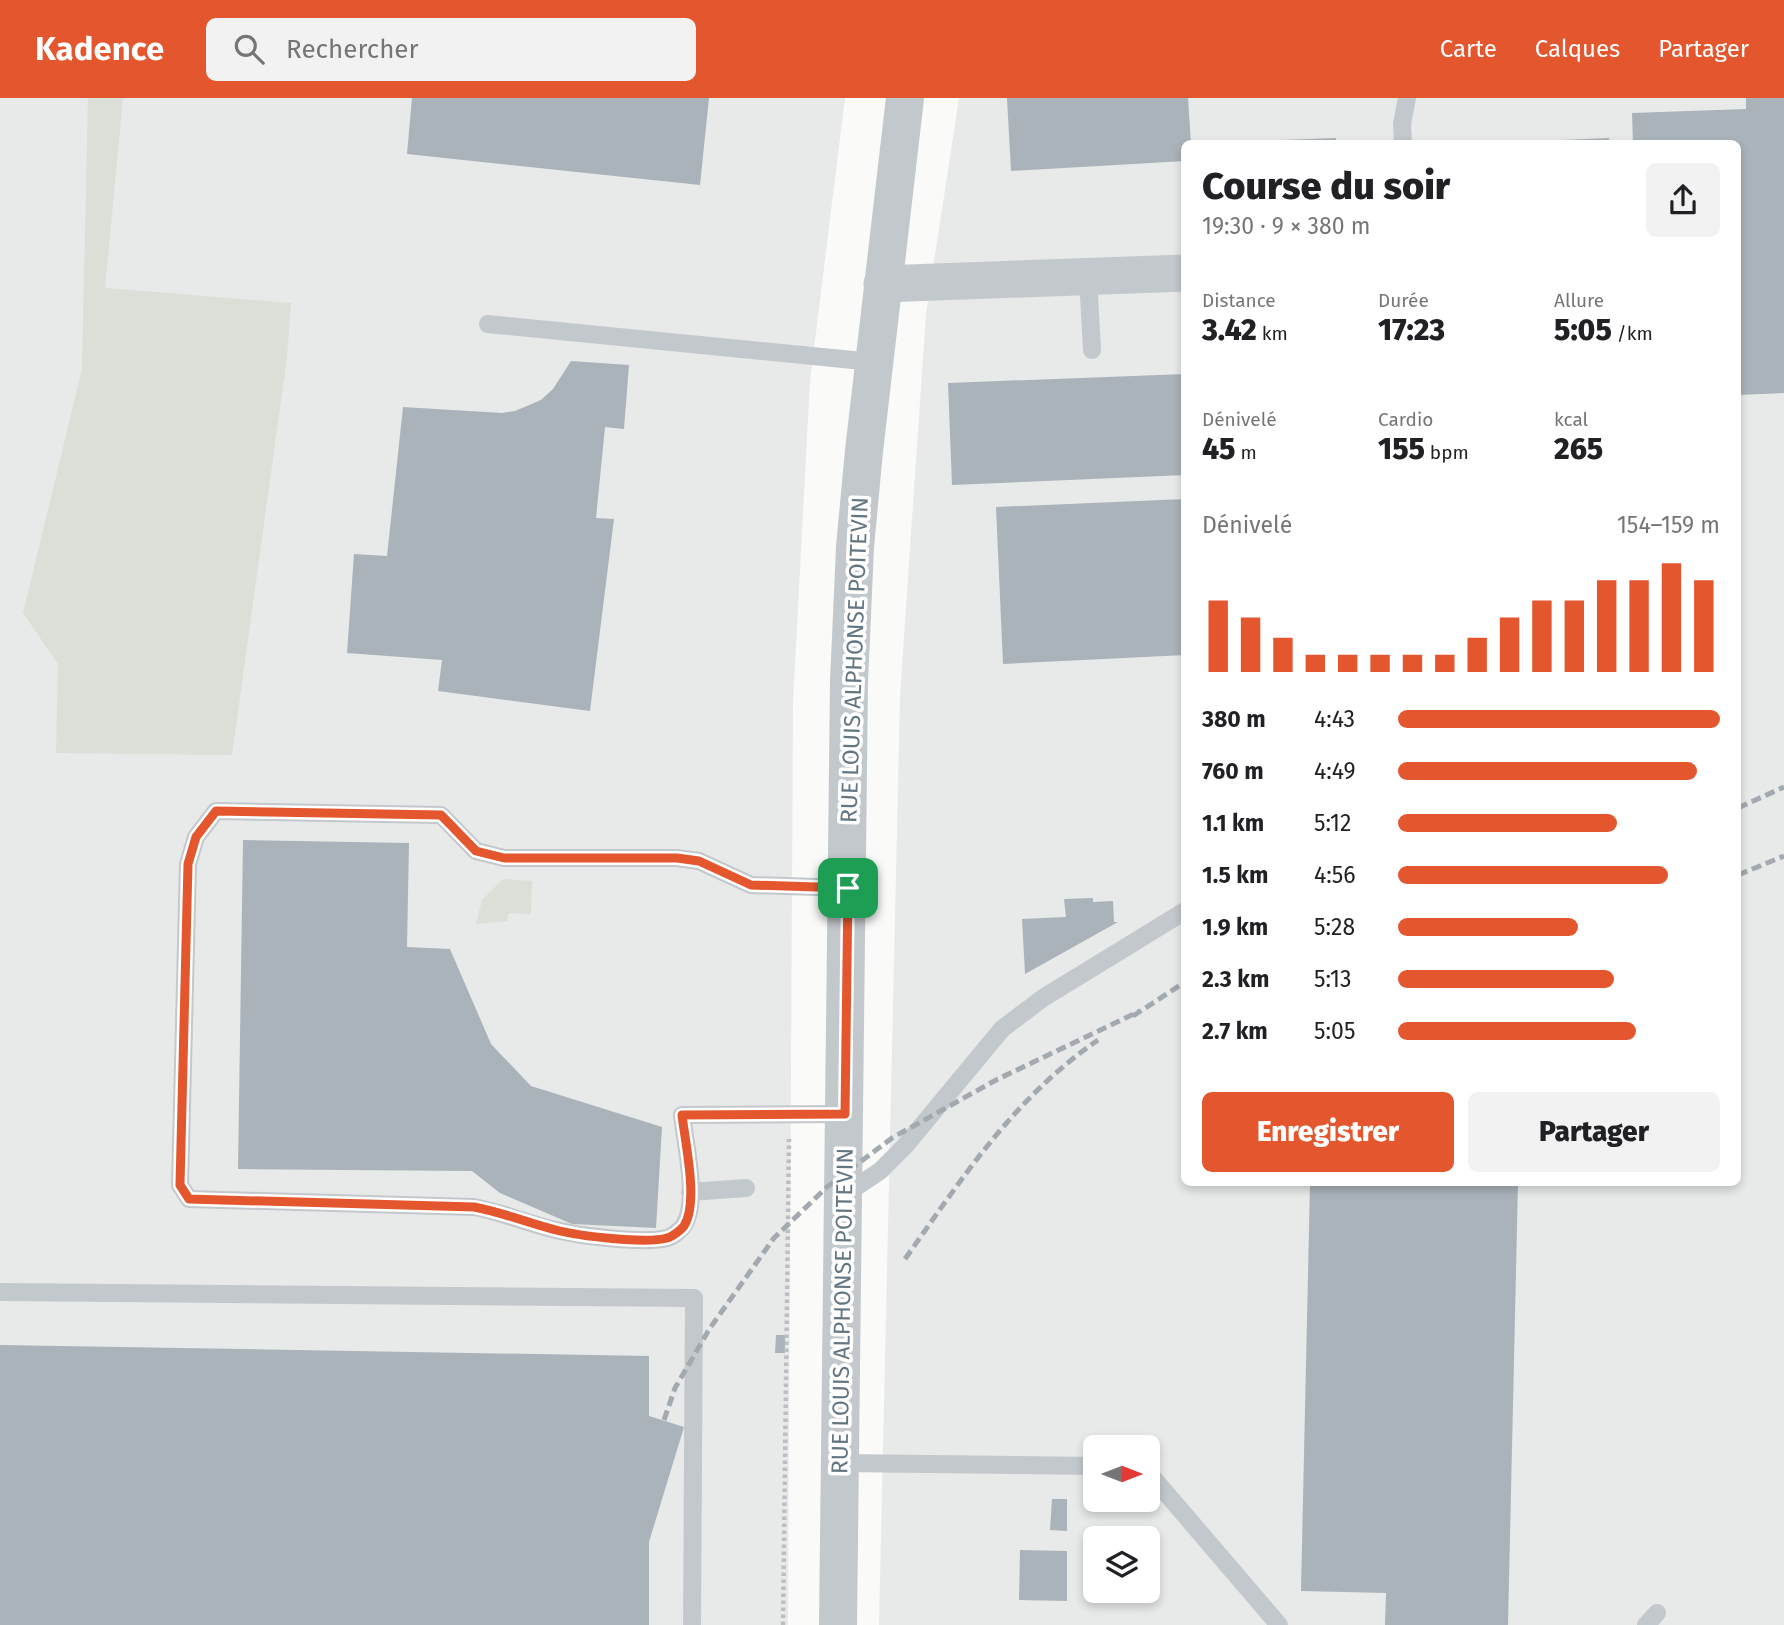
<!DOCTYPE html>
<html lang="fr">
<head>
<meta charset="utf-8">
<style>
  body { margin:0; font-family:"Fira Sans",sans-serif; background:#f2f2f2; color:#202124; height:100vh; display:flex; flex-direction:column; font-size:26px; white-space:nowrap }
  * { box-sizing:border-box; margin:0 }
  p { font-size:23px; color:#757577 }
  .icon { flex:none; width:38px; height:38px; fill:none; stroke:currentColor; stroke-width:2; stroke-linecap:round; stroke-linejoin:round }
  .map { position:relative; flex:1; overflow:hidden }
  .panel { position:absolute; left:1181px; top:42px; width:560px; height:1046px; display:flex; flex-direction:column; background:#fff; border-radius:10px; box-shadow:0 4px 10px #0003 }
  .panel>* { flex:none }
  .needle { width:46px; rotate:90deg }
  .tools { position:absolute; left:1083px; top:1337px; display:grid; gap:14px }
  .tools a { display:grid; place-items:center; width:77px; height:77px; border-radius:10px; background:#fff; box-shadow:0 4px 10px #0003; font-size:35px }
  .pin { position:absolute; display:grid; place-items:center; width:60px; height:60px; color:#fff; margin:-30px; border-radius:14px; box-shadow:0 4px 10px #0006 }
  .round { display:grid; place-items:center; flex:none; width:74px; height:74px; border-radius:10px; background:#f2f2f2 }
  .summary { display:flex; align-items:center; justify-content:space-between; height:119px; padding:0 21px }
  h1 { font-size:38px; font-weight:800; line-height:52px }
  .stats { display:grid; grid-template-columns:repeat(3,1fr); gap:10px; height:119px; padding:7px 21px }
  .stats div { display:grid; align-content:center }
  .stats b { font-size:30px; font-weight:800 }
  .stats small { font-size:19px; font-weight:400 }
  .stats p { font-size:19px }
  .chart { height:196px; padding:14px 21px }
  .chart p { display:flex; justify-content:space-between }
  .chart svg { width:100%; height:126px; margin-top:7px; stroke:#e4572e; stroke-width:6 }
  .cta { display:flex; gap:14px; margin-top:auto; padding:14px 21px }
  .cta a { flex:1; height:80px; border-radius:10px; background:#e4572e; color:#fff; font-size:28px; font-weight:800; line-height:80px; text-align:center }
  .cta a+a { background:#f2f2f2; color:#202124 }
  ul { padding:0 21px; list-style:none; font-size:23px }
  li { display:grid; grid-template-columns:112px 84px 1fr; align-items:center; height:52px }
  li i { height:18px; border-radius:9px; background:#e4572e }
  header { display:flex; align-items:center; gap:42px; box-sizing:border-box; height:98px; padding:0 35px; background:#e4572e; color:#fff }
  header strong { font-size:33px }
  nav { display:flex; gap:38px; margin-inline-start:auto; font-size:24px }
  .search { width:490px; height:63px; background:#f2f2f2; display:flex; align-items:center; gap:18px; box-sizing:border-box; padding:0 24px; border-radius:10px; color:#757577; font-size:26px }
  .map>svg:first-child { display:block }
  .built { fill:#e8e9e9; fill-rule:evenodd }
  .green { fill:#dadfd7 }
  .building { fill:#aab3b9 }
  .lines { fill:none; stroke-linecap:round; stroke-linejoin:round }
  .path { stroke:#bbbfc2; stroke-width:4.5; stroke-dasharray:3.5 3.5; stroke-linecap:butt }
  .service { stroke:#c3c8cc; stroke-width:18 }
  .minor { stroke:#c3c8cc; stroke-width:37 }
  .tertiary { stroke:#c3c8cc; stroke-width:38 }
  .rail { stroke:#a2aab0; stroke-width:5; stroke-dasharray:10 5; stroke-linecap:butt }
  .route-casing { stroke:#fff; stroke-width:14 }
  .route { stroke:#e4572e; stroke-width:9 }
  .labels { text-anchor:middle; stroke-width:7; stroke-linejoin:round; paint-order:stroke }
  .street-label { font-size:23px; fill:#657683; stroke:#fff }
</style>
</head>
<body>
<header>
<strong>Kadence</strong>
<div class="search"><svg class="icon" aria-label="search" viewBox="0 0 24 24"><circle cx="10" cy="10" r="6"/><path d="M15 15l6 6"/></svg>Rechercher</div>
<nav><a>Carte</a><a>Calques</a><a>Partager</a></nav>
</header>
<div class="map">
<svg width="1784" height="1527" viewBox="0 0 1784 1527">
  <rect width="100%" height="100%" fill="#fafaf8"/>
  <path class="built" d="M0,0h845l-35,283 -17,321 -5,923h-788z
    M959,0h825v1527h-905l21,-929 26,-382zM1185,46h553v1039h-553zM1096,1349h52v53h-52zM1096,1440h52v53h-52z"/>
  <path class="green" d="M88,0h35l-18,190 186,15 -4,54 -55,398 -176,-2 2,-89 -35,-51 59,-244z
    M503,781l29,2 -1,33 -22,-1 -2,8 -31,3 6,-24z"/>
  <path class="building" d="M412,0h297l-9,87 -293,-31z
    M1007,0h181l3,46h-6v17l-174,10z
    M1746,0h38v295l-46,2v-251h-105l-1,-31 114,-4z
    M1336,40v6h-81v-3z
    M1609,40v6h-69v-3z
    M571,263l58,4 -5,64 -19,-2 -9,91 18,1 -24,192 -152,-20 4,-31 -95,-7 7,-99 33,2 16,-149 99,6 13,-2 26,-11 12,-11z
    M1185,276v101l-233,10 -4,-102z
    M1185,401v156l-182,9 -7,-157z
    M243,742l166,3 -2,104 43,2 41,95 40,42 131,41 -6,101 -84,-4 -72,-31 -28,-22 -234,-2z
    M1093,800v4l20,-1 1,21h4l-93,52 -3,-55 44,-2 -2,-18z
    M1310,1085h208l-10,442h-123l1,-32 -85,-2z
    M776,1237h9v18h-10z
    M0,1247l649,11v60l35,11 -35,115v83h-649z
    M1052,1401h15v32l-17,-1z
    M1020,1452l47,1v50l-48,-1z"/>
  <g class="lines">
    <path class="path" d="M783,1527l6,-486"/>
    <path class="service" d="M1403,46l-1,-20 5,-26
      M1088,179l4,73
      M488,226l385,38
      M845,1016l-163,1c3,27 17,87 2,110 -3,5 -12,12 -17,13 -22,6 -87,-2 -111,-8 -28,-6 -54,-18 -82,-23l-285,-8 -9,-14 8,-321 8,-27 20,-26 225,4 35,36 28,7h173l22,3 52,24 97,3
      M690,1094l56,-4
      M844,1097l36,-24 25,-25 97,-117 41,-31 142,-87
      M0,1194l694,6 -2,327
      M839,1365l257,3
      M1148,1374l131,153
      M1646,1527l11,-12"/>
    <path class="minor" d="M882,186l303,-11"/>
    <path class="tertiary" d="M838,1527l11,-943 6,-135 9,-96 41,-353"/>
    <path class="rail" d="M1738,710l46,-21
      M1738,777l46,-19
      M1133,918l52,-34
      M905,1161c58,-82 109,-161 193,-219
      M664,1322l11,-32 35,-60 64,-90 53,-51 65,-49 104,-58 144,-69"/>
  </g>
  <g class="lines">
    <g class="route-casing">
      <path id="route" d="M216,713l225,4 35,36 28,7h173l22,3 52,24 97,3 -3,226 -163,1c3,27 17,88 2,111 -3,4 -12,11 -17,12 -22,6 -88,-2 -111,-8 -28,-7 -54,-18 -82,-23l-285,-8 -9,-14 8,-321 8,-27z"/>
    </g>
    <use href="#route" class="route"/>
  </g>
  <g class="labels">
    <g class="street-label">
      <text transform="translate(854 562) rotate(-88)" y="8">RUE LOUIS ALPHONSE POITEVIN</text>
      <text transform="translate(842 1213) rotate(-89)" y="8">RUE LOUIS ALPHONSE POITEVIN</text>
    </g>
  </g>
</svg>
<div class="tools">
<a><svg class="needle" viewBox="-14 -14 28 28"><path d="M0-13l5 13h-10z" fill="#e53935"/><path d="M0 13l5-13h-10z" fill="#757577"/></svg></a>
<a><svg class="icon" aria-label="layers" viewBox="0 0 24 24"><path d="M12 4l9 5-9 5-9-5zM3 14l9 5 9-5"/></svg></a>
</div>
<div class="pin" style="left:848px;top:790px;background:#1e9e55"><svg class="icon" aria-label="arrive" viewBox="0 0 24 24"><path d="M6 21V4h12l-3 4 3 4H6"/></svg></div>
<section class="panel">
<div class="summary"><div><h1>Course du soir</h1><p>19:30 · 9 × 380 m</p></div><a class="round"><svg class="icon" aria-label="share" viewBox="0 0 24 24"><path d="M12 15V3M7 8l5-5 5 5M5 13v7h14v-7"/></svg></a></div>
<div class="stats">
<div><p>Distance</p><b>3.42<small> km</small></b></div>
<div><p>Durée</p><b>17:23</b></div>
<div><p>Allure</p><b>5:05<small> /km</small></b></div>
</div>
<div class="stats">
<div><p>Dénivelé</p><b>45<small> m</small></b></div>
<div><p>Cardio</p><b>155<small> bpm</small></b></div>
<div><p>kcal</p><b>265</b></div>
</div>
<div class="chart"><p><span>Dénivelé</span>154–159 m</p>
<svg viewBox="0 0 160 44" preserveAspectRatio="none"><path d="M5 44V19M15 44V25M25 44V32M35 44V38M45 44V38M55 44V38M65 44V38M75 44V38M85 44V32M95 44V25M105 44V19M115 44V19M125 44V12M135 44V12M145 44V6M155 44V12"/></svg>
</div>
<ul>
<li><b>380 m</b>4:43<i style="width:100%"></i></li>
<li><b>760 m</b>4:49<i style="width:93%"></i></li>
<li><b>1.1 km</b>5:12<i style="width:68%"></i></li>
<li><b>1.5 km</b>4:56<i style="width:84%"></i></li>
<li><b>1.9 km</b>5:28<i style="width:56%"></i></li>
<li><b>2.3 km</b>5:13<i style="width:67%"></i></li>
<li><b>2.7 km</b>5:05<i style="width:74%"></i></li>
</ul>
<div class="cta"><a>Enregistrer</a><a>Partager</a></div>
</section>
</div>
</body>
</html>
